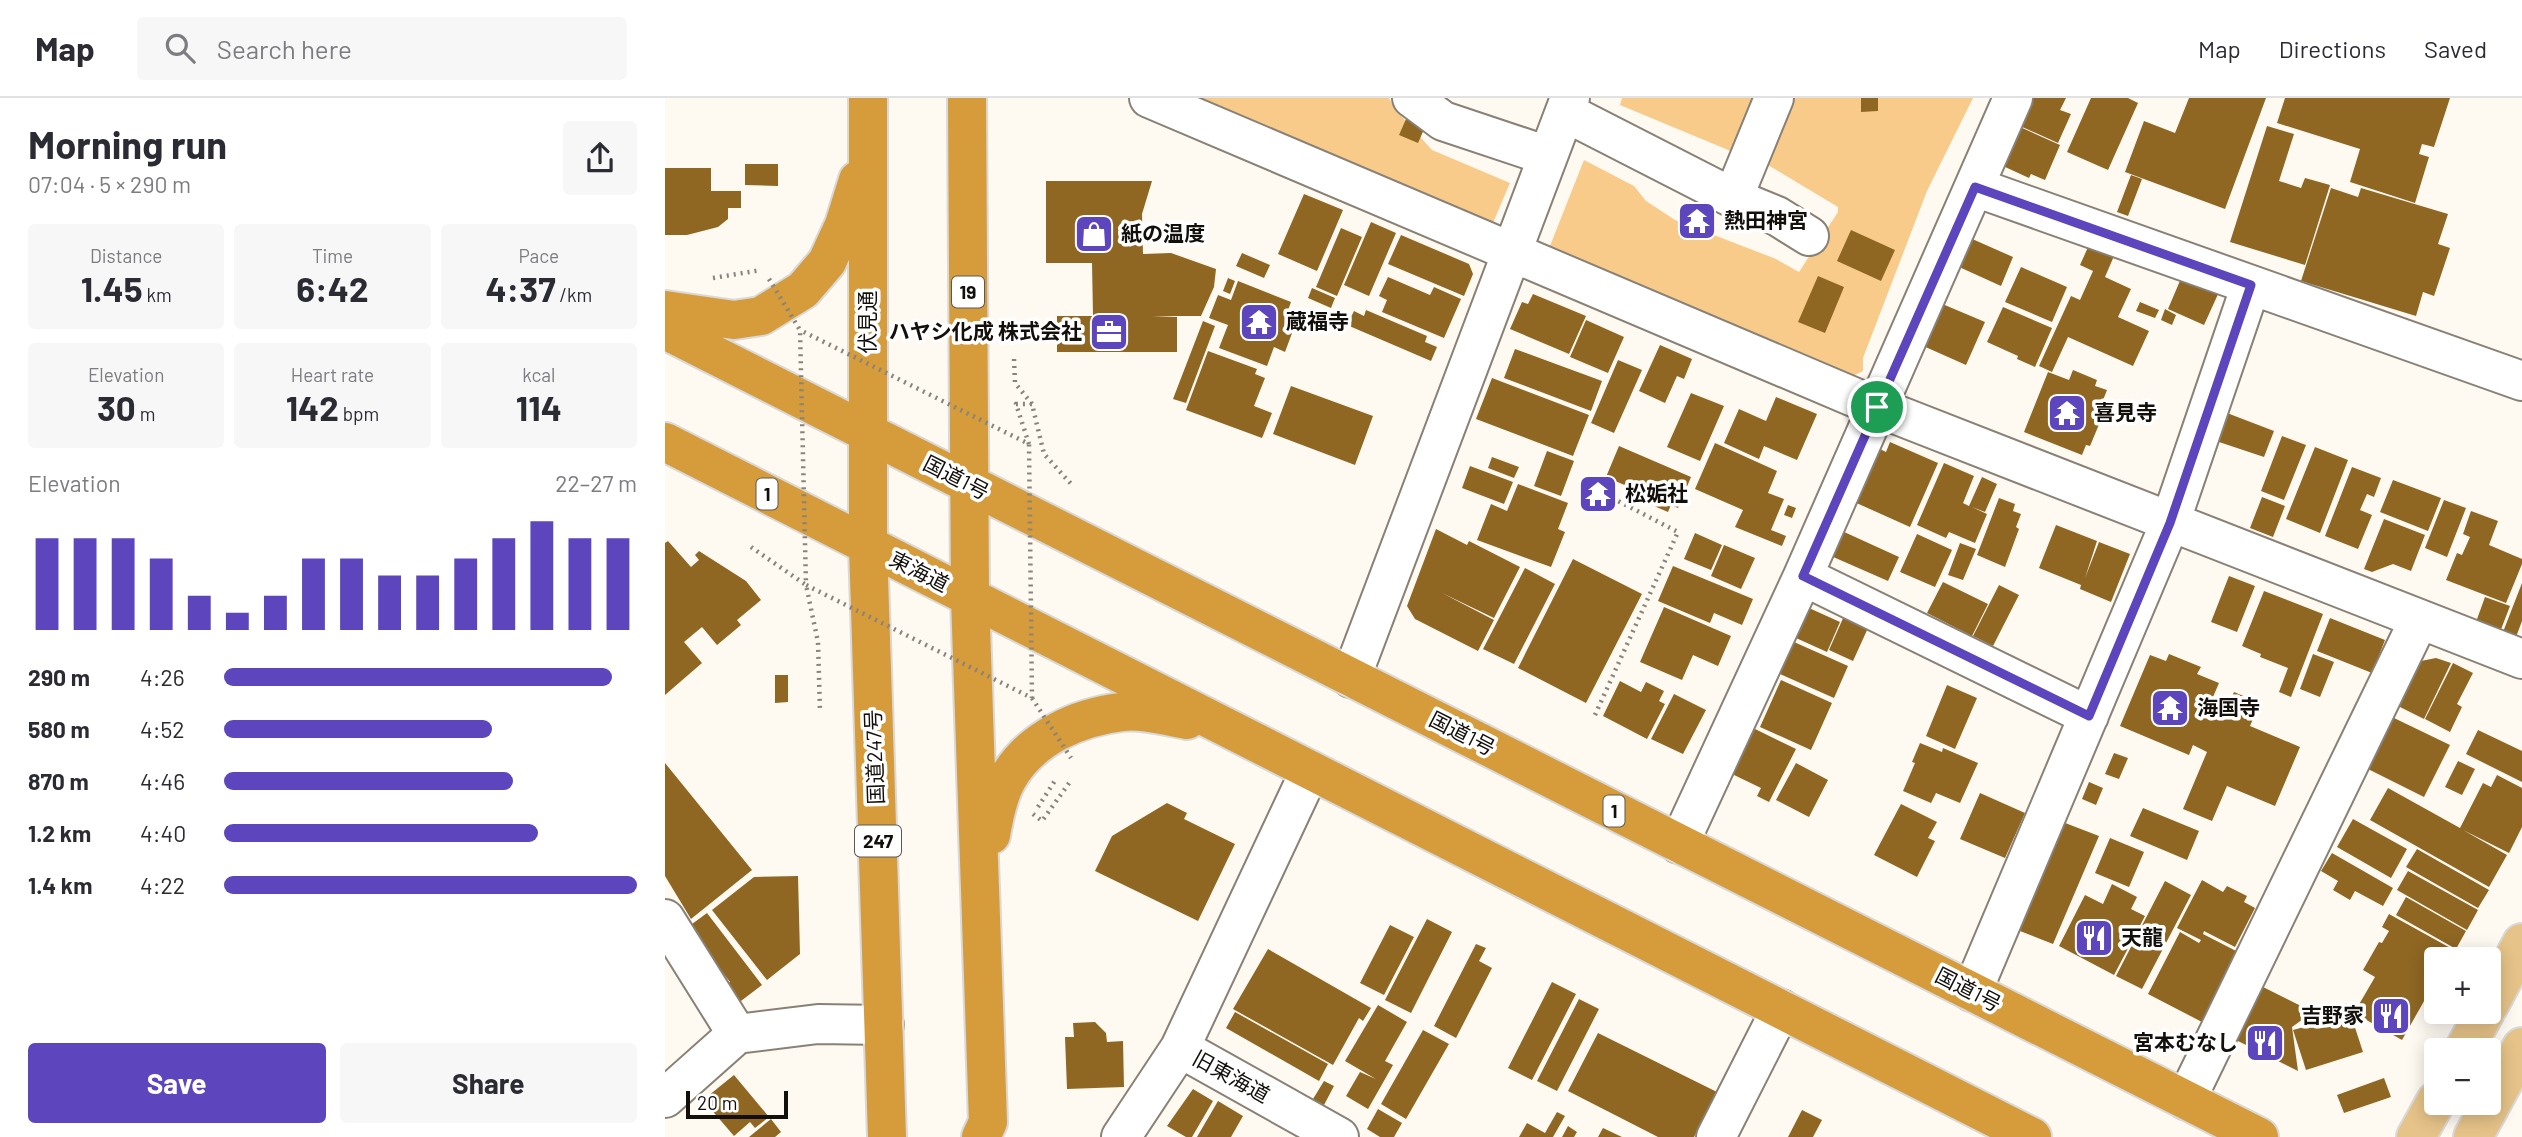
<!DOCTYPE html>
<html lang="en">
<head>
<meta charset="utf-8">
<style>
  body { margin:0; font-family:Barlow,"Noto Sans JP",sans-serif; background:#f7f7f7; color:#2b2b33; height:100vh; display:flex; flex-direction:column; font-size:26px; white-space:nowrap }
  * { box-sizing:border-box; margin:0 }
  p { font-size:23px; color:#7c7c81 }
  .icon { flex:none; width:38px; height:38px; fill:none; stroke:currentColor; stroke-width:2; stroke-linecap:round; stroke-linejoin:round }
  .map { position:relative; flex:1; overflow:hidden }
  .drawer { display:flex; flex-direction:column; background:#fff; width:665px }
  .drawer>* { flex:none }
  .tools { position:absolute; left:1759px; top:849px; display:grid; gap:14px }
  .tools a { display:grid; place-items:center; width:77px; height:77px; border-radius:7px; background:#fff; box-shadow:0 4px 18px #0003; font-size:35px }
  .scale { position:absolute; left:21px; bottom:18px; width:102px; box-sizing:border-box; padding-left:7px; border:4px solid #13100c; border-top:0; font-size:19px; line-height:24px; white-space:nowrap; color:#13100c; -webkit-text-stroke:5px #fff; paint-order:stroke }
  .pin { position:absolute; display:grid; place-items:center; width:60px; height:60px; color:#fff; margin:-30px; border:4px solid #fff; border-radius:50%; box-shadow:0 2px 7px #0007 }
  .round { display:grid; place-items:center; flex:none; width:74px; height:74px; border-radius:7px; background:#f7f7f7 }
  .summary { display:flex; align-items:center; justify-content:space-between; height:119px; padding:0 28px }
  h1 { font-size:38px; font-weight:700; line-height:52px }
  .figures { display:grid; grid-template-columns:repeat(3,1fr); gap:10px; height:119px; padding:7px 28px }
  .figures div { display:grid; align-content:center; border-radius:7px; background:#f7f7f7; text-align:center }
  .figures b { font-size:35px; font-weight:700 }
  .figures small { font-size:19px; font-weight:400 }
  .figures p { font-size:19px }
  .chart { height:196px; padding:14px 28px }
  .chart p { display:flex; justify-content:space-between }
  .chart svg { width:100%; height:126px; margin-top:7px; stroke:#5c45bd; stroke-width:6 }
  .button { display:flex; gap:14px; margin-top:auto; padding:14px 28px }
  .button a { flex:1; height:80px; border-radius:7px; background:#5c45bd; color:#fff; font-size:28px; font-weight:700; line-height:80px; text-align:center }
  .button a+a { background:#f7f7f7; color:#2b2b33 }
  ul { padding:0 28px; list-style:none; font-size:23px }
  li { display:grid; grid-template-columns:112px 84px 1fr; align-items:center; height:52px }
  li i { height:18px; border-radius:9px; background:#5c45bd }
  header { display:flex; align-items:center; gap:42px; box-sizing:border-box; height:98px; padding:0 35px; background:#fff; border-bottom:2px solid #e1e1e2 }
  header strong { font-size:33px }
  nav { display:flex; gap:38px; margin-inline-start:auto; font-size:24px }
  .search { width:490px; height:63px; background:#f7f7f7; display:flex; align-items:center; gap:18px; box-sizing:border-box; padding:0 24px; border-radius:7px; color:#7c7c81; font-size:26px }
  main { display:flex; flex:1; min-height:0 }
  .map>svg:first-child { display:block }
  .green { fill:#f8cb8b }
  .building { fill:#8f6723 }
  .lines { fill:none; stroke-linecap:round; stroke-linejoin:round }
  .minor-casing { stroke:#898176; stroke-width:42 }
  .major-casing { stroke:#d9d9d8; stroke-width:42 }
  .highway-casing { stroke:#d9d9d8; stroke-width:42 }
  .path { stroke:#87837d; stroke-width:4.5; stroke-dasharray:2 5; stroke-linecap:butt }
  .minor { stroke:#fff; stroke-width:38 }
  .major { stroke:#e6c389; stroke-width:38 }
  .highway { stroke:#d69b3a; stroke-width:38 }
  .path-bridge { stroke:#87837d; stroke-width:4.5; stroke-dasharray:2 5; stroke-linecap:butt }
  .route-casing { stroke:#fff; stroke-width:14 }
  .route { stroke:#5c45bd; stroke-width:9 }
  .labels { text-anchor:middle; stroke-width:7; stroke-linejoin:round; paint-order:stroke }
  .shield { fill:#fff; stroke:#5a5855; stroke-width:2 }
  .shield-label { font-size:19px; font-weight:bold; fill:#13100c }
  .poi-label { font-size:21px; font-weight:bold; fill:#13100c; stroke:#fff; text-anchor:start }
  .street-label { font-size:21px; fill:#13100c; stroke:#fff }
</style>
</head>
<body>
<header>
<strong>Map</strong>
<div class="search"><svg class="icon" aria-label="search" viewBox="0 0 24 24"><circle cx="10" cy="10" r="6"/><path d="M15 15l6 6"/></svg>Search here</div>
<nav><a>Map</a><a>Directions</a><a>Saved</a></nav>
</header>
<main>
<section class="drawer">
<div class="summary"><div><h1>Morning run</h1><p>07:04 · 5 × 290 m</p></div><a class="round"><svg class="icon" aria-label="share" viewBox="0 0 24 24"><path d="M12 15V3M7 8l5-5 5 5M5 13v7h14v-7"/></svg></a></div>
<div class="figures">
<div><p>Distance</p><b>1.45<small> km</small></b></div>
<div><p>Time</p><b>6:42</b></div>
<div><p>Pace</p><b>4:37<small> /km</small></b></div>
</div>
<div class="figures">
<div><p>Elevation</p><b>30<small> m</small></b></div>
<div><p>Heart rate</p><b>142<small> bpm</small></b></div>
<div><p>kcal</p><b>114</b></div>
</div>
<div class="chart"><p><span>Elevation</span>22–27 m</p>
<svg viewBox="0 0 160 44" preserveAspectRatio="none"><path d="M5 44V12M15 44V12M25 44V12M35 44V19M45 44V32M55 44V38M65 44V32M75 44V19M85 44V19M95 44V25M105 44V25M115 44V19M125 44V12M135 44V6M145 44V12M155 44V12"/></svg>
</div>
<ul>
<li><b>290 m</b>4:26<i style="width:94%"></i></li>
<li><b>580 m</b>4:52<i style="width:65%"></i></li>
<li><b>870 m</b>4:46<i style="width:70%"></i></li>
<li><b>1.2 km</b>4:40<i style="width:76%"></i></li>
<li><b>1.4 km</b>4:22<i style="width:100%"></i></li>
</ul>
<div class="button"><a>Save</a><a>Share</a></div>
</section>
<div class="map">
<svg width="1857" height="1039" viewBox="0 0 1857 1039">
  <rect width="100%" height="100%" fill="#fef9f1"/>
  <path class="green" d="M525,0h199l6,11 37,41 78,33 -18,42z
    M957,0h134l-23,54 -113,-47z
    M1127,0h181l-46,93 -64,167v13l-10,5 -305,-125 36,-91 50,26 12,15 29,19 101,39 23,13 39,-60v-5l-70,-42z"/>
  <path class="building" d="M1196,0h17v13l-17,1z
    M1368,0h33l-6,12 11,4 -13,29 -38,-17z
    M1426,0h37l10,5 -30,67 -41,-18z
    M1524,0h77l-41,111 -100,-37 19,-51 31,12z
    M1620,0h165l-16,49 -12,-3 -3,10 10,3 -14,46 -65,-21 10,-33 -83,-26z
    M745,12l19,8 -11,25 -19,-8z
    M1602,28l27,8 -15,47 22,7 4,-10 25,7 -25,80 -75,-23z
    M1355,29l40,18 -15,35 -14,-6 -2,4 -26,-12z
    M80,66h33v22l-33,-1z
    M0,70h46v23h30v17h-13v11l-10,8 -31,8h-22z
    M1466,77l11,4 -14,37 -11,-4z
    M381,83h106l-10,33 1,40 28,-1 45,16 -2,18 -13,29h-49l25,1v35h-120v-36h36l-1,-53h-46z
    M1666,90l27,9 3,-9 87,26 -10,30 12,4 -16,48 -11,-4 -7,24 -115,-35z
    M639,96l39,16 -26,61 -39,-17z
    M706,124l25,11 -27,63 -25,-11z
    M676,130l21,9 -25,59 -21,-9z
    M1186,132l44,20 -14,31 -44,-20z
    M736,137l68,29 4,10 -9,22 -76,-32z
    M1305,140l43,19 -12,29 -44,-20z
    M1424,147l25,11 -9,21 26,12 -13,28 31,14 -16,35 -65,-29 -16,35 -13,-6 32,-70 9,4 13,-29 -13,-6z
    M577,155l28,12 -6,13 -28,-12z
    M1356,169l46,20 -15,35 -47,-20z
    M1153,178l26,11 -19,46 -27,-11z
    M1517,178l37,16 -15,33 -36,-16z
    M723,179l42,18 4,-8 27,12 -17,39 -62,-26 5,-12 -8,-4z
    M563,180l7,3 -5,13 -7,-3z
    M573,183l53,21 -4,11 11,4 -13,35 -11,-5 -7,19 -48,-18 9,-23 -19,-7 9,-23 13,5z
    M647,190l23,10 -4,10 -23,-10z
    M868,196l53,22 -17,38 -59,-25 12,-27 6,2z
    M1475,204l19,8 -4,8 -19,-7z
    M1275,205l45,19 -19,43 -45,-20z
    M1338,209l49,21 -17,39 -18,-8 1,-3 -31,-14z
    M1500,211l11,6 -4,10 -11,-5z
    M701,212l61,26 -2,6 12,5 -6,14 -84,-36 7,-14 10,5z
    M921,222l38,17 -16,36 -38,-16z
    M538,223l12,5 -29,77 -13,-4z
    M995,247l32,14 -8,20 -7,-3 -12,27 -26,-12z
    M850,251l87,32 -11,30 -87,-33z
    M543,253l49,18 -2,5 10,4 -11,28 18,7 -10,25 -76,-28z
    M953,262l24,10 -28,63 -23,-10z
    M1408,272l24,10 -2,6 12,4 -9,23 5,2 -13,31 -4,-1 -4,10 -58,-23 24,-60 21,8z
    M827,280l97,37 -16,41 -97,-37z
    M626,288l82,30 -18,49 -82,-31z
    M1026,295l33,13 -24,55 -33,-14z
    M1111,299l41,17 -20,46 -33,-14 -5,13 -35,-16 15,-34 27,12z
    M1562,315l47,18 -10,26 -48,-16z
    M1617,338l24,9 -22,55 -23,-9z
    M1225,344l48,21 -28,64 -58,-26 24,-54 10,5z
    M1050,345l62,28 -9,22 16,6 -13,31 15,6 -4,10 -47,-19 8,-17 -48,-21z
    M954,348l72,31 -13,31 -7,-3 -3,7 -35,-15 3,-7 -30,-13z
    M1650,349l33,13 -28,73 -34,-14z
    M882,353l27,10 -13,35 -27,-10z
    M827,359l27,10 -5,11 -26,-10z
    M1279,365l30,13 -19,47 8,-20 6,3 13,-29 15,7 -12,28 -13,-5 15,7 -12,29 -26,-11 -3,6 -29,-13z
    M805,368l43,16 -9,22 -42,-16z
    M1687,369l29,11 -7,19 -7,-3 -7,16 12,5 -14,34 -33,-13z
    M1728,382l48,18 -13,33 -48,-19z
    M853,386l50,19 -10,26 7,3 -14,35 -74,-27 14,-36 16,7z
    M931,387l10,5 -5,12 -11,-5z
    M1597,399l23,9 -12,31 -23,-9z
    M1334,400l16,6 -2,7 8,3 -5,13 3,2 -14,38 -28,-12z
    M1779,402l22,8 -19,49 -22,-9z
    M1123,407l8,3 -4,10 -8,-3z
    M1806,413l27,10 -9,24 33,14v5l-16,39 -60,-23 11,-27 5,2 8,-18 -7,-3z
    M1719,421l41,16 -14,36 -18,-7 -21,8 -8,-3z
    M1391,427l41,16 -12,37 14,-36 31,12 -19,48 -31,-13 1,-4 -42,-17z
    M771,431l31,16 2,-4 51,26 -26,51 -52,-25 52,27 -16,31 -63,-32 -8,-13z
    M1177,433l57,26 -11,24 -57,-25z
    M1030,435l27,12 -11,25 -27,-11z
    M1252,436l35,16 -17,37 -35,-15z
    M3,443l23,26 8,-7 -4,-5 4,-4 47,30 15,19 -24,20 4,5 -24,20 -15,-18 -18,15 18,21 -37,32v-152z
    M1295,445l16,6 -13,31 -15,-5z
    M1059,447l31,13 -14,31 -30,-13z
    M908,461l69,35 -56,109 -68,-35z
    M1008,468l80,33 -11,26 -28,-12 -4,10 -52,-22z
    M860,470l30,16 -41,80 -31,-15z
    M1564,478l26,10 -18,46 -26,-10z
    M1278,484l45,22 -16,32 -45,-23z
    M1857,485v38l-6,16 -13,-5z
    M1334,487l20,10 -26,51 -20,-10z
    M1599,493l59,23 -32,83 -12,-5 9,-24 -28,-11 1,-3 -19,-8z
    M1820,499l25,9 -10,26 -24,-10z
    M999,509l67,29 -13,30 -25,-11 -11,25 -42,-18z
    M1144,510l31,14 -13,30 -31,-14z
    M1179,518l24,12 -15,33 -24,-11z
    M1665,520l55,22 -13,33 -55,-22z
    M1129,544l54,24 -14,32 -54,-24z
    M1504,556l32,13 -4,7 22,9 -9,21 16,6 8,-18 26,11 -10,23 50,21 -25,59 -48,-20 -15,35 -29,-12 24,-57 -14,-7 -4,10 -69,-29 30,-71 16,6z
    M1648,556l21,8 -14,35 -20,-8z
    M1771,560l15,5 -27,56 -26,-13 23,-45z
    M1788,565l20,10 -16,31 5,3 -12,25 -25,-13z
    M110,577h13v27l-13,1z
    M1116,582l51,23 -21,47 -51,-23z
    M955,583l21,11 5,-10 18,9 -5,10 6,3 -18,35 -44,-23z
    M1282,587l30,13 -22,51 -29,-13z
    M1009,596l32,16 -23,44 -32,-15z
    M1729,620l56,27 -26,52 -56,-28z
    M1088,630l43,21 -27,53 -12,-6 4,-8 -29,-14z
    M1813,632l44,21v31l-56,-28z
    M1255,645l22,9 1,-4 35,15 -18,40 -24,-10 -5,10 -28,-12 12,-28 -3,-1z
    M1449,655l14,5 -9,21 -14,-5z
    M1793,663l17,8 -13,26 -17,-8z
    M0,665l87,107 -61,49 -26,-43z
    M1131,665l32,17 -19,37 -33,-17z
    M1832,677l25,13v39l-13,26 -46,-23 44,25 -18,32 -119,-67 18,-32 72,40 23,-45 8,4z
    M1424,684l14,6 -7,17 -14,-6z
    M1315,695l45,20 -20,45 -45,-19z
    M502,705l20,10 -3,6 51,25 -37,77 -103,-50 17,-35z
    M1236,706l36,18 -9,16 7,3 -18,36 -43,-22z
    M1478,710l56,23 -12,29 -57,-24z
    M1688,721l54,30 -16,29 -54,-31z
    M1395,723l39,15 -46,108 -38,-15z
    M1445,740l34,14 -15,35 -34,-14z
    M1752,751l72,41 -11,18 -72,-41z
    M1667,755l61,35 -10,18 -28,-15 -5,9 -17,-10 5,-9 -17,-10z
    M1743,773l70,39 -11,20 -70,-40z
    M133,778l2,78 -33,26 -55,-70 42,-33z
    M1537,782l21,12 4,-6 20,10 -3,6 11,6 -20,39 -31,-16 -1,3 35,18 -36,70 -54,-28 32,-62 19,11 2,-3 -24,-12z
    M1500,783l26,14 -49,94 -26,-13z
    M1447,786l25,13 -6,12 14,7 -31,59 -55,-29 26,-51 18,9z
    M1741,799l60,34 -10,18 -60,-34z
    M42,815l55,72 -25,19 -14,-17 7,-5 -42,-55z
    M1724,816l65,36 -5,9h-13v21l-34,60 -48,-27 21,-36 -12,-7 16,-28 3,1 7,-12 -7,-4z
    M762,821l25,13 -41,81 -26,-13z
    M725,827l24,12 -30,58 -24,-12z
    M811,846l10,4 -7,13 13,7 -36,70 -22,-12z
    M603,851l103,59 -8,13 -4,-3 -26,47 -100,-56z
    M887,884l24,12 -44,86 -24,-12z
    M1596,888l52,26 -21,15 6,44 -64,-32z
    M914,901l20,10 -42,82 -20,-10z
    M1682,905l16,49 -57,18 -13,-40 33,-9 -4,-10z
    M713,907l29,17 -22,39 8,4 -25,44 -22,-13 14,-24 16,7 -31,-18z
    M570,914l93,52 -9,17 -93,-53z
    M430,924l11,11 1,9 16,-1 1,46 -57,2 -2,-52h9l-1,-14z
    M758,932l26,14 -43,75 -25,-15z
    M933,935l119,59 -23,45h-36l-90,-46z
    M69,977l35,42 -14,11 -5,-6 -16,14 -31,-36z
    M1719,980l7,19 -47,16 -7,-18z
    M659,983l10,5 -10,19 -11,-6z
    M528,991l20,12 -21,36h-6l-19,-11z
    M553,1003l25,15 -12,21h-34z
    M713,1011l24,14 -8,14h-14l-13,-8z
    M1137,1012l20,10 -9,17h-25z
    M892,1014l8,4 -12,21h-34l8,-14 18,10z
    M106,1021l10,13 -6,5h-26z
    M903,1028l9,6 -3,5h-12z
    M938,1030l19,9h-24z"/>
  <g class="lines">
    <g class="minor-casing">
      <path id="minor" d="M484,0l728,309 645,252
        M747,0l31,23 105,35
        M900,14l168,86 44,18 32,20
        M1310,89l547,194
        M1068,100l41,-100
        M1138,478l286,140
        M686,580l219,-580
        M1014,746l124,-268 210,-478
        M0,821l72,115
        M1307,894l198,-469 81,-238
        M515,950l159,89
        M0,1000l72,-64 81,-10 66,1
        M1521,1002l233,-480
        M456,1039l59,-89 130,-277
        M1051,1039l65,-128"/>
    </g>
    <g class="major-casing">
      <path id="major" d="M1824,907l33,-62
        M1799,952l21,-38
        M1751,1039l20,-36
        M1808,1039l49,-90"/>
    </g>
    <g class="highway-casing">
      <path id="highway" d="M203,0v448l19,591
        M302,0l3,500 18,524 -7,15
        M0,212l69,10 27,-4 42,-26 24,-28 17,-37 14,-45
        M0,232l1594,807
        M0,344l1367,695
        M326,737c3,-18 7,-40 17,-57 23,-40 70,-61 114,-66 21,-2 44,4 65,8"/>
    </g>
    <path class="path" d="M48,180l48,-8
      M349,261l1,24 17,21
      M364,346l-13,-40h16l12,50 28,31
      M86,449l55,38 12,57 2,69
      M930,617l83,-183 -60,-31
      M373,709l18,-28
      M368,716l9,7 30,-42"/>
    <use href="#minor" class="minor"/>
    <use href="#major" class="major"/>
    <use href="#highway" class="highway"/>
    <path class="path-bridge" d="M104,181l31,51 6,255 226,113 -3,-254 -229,-114
      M367,600l39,60"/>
  </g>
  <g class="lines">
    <g class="route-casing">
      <path id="route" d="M1310,89l276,98 -81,238 -81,193 -286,-140z"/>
    </g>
    <use href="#route" class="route"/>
  </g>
  <defs>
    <g id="temple-square" transform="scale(2.0125)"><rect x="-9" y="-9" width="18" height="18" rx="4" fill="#5c45bd" stroke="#fff"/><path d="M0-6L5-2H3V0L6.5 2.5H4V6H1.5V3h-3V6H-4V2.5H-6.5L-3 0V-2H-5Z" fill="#fff"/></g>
    <g id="shop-square" transform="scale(2.0125)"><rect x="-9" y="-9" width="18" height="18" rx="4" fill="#5c45bd" stroke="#fff"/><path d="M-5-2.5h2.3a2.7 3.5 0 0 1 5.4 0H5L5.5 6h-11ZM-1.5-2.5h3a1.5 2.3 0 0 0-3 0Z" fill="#fff"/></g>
    <g id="office-square" transform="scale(2.0125)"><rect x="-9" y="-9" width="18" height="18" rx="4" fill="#5c45bd" stroke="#fff"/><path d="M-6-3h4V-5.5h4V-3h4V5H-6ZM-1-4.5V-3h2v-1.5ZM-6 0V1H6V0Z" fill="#fff"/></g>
    <g id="restaurant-square" transform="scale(2.0125)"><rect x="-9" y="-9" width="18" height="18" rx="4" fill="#5c45bd" stroke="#fff"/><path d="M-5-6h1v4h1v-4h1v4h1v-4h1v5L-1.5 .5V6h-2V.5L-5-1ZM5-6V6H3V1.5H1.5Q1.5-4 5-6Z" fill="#fff"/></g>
  </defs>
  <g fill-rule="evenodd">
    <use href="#temple-square" x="1032" y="123"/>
    <use href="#shop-square" x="429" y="136"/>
    <use href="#temple-square" x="594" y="224"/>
    <use href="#office-square" x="444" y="234"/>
    <use href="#temple-square" x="1402" y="315"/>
    <use href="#temple-square" x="933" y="396"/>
    <use href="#temple-square" x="1505" y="610"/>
    <use href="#restaurant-square" x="1429" y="840"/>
    <use href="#restaurant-square" x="1726" y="918"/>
    <use href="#restaurant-square" x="1600" y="945"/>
  </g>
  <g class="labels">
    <g class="shield">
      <rect x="287" y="178.5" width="32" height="31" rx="5"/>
      <rect x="91.5" y="380.5" width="21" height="31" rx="5"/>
      <rect x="938.5" y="697.5" width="21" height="31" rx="5"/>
      <rect x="190" y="727.5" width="46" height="31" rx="5"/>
    </g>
    <g class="shield-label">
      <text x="303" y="201">19</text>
      <text x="102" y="403">1</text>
      <text x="949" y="720">1</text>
      <text x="213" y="750">247</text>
    </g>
    <g class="poi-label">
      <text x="1059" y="130">熱田神宮</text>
      <text x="456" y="143">紙の温度</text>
      <text x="621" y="231">蔵福寺</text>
      <text x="417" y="241" text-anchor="end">ハヤシ化成 株式会社</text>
      <text x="1429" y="322">喜見寺</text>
      <text x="960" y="403">松姤社</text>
      <text x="1532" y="617">海国寺</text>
      <text x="1456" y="847">天龍</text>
      <text x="1699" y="925" text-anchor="end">吉野家</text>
      <text x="1573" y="952" text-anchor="end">宮本むなし</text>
    </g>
    <g class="street-label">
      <text transform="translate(203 224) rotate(-90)" y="7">伏見通</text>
      <text transform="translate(291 380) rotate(27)" y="7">国道1号</text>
      <text transform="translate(254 474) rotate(27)" y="7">東海道</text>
      <text transform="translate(797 636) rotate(27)" y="7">国道1号</text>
      <text transform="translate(210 659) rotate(-92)" y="7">国道247号</text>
      <text transform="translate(1303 892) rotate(27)" y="7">国道1号</text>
      <text transform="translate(566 979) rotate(29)" y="7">旧東海道</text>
    </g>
  </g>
</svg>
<div class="tools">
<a>+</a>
<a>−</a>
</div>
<div class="scale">20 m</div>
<div class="pin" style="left:1212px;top:309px;background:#1e9e55"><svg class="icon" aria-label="arrive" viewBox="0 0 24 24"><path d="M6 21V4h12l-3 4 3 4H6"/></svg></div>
</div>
</main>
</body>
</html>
